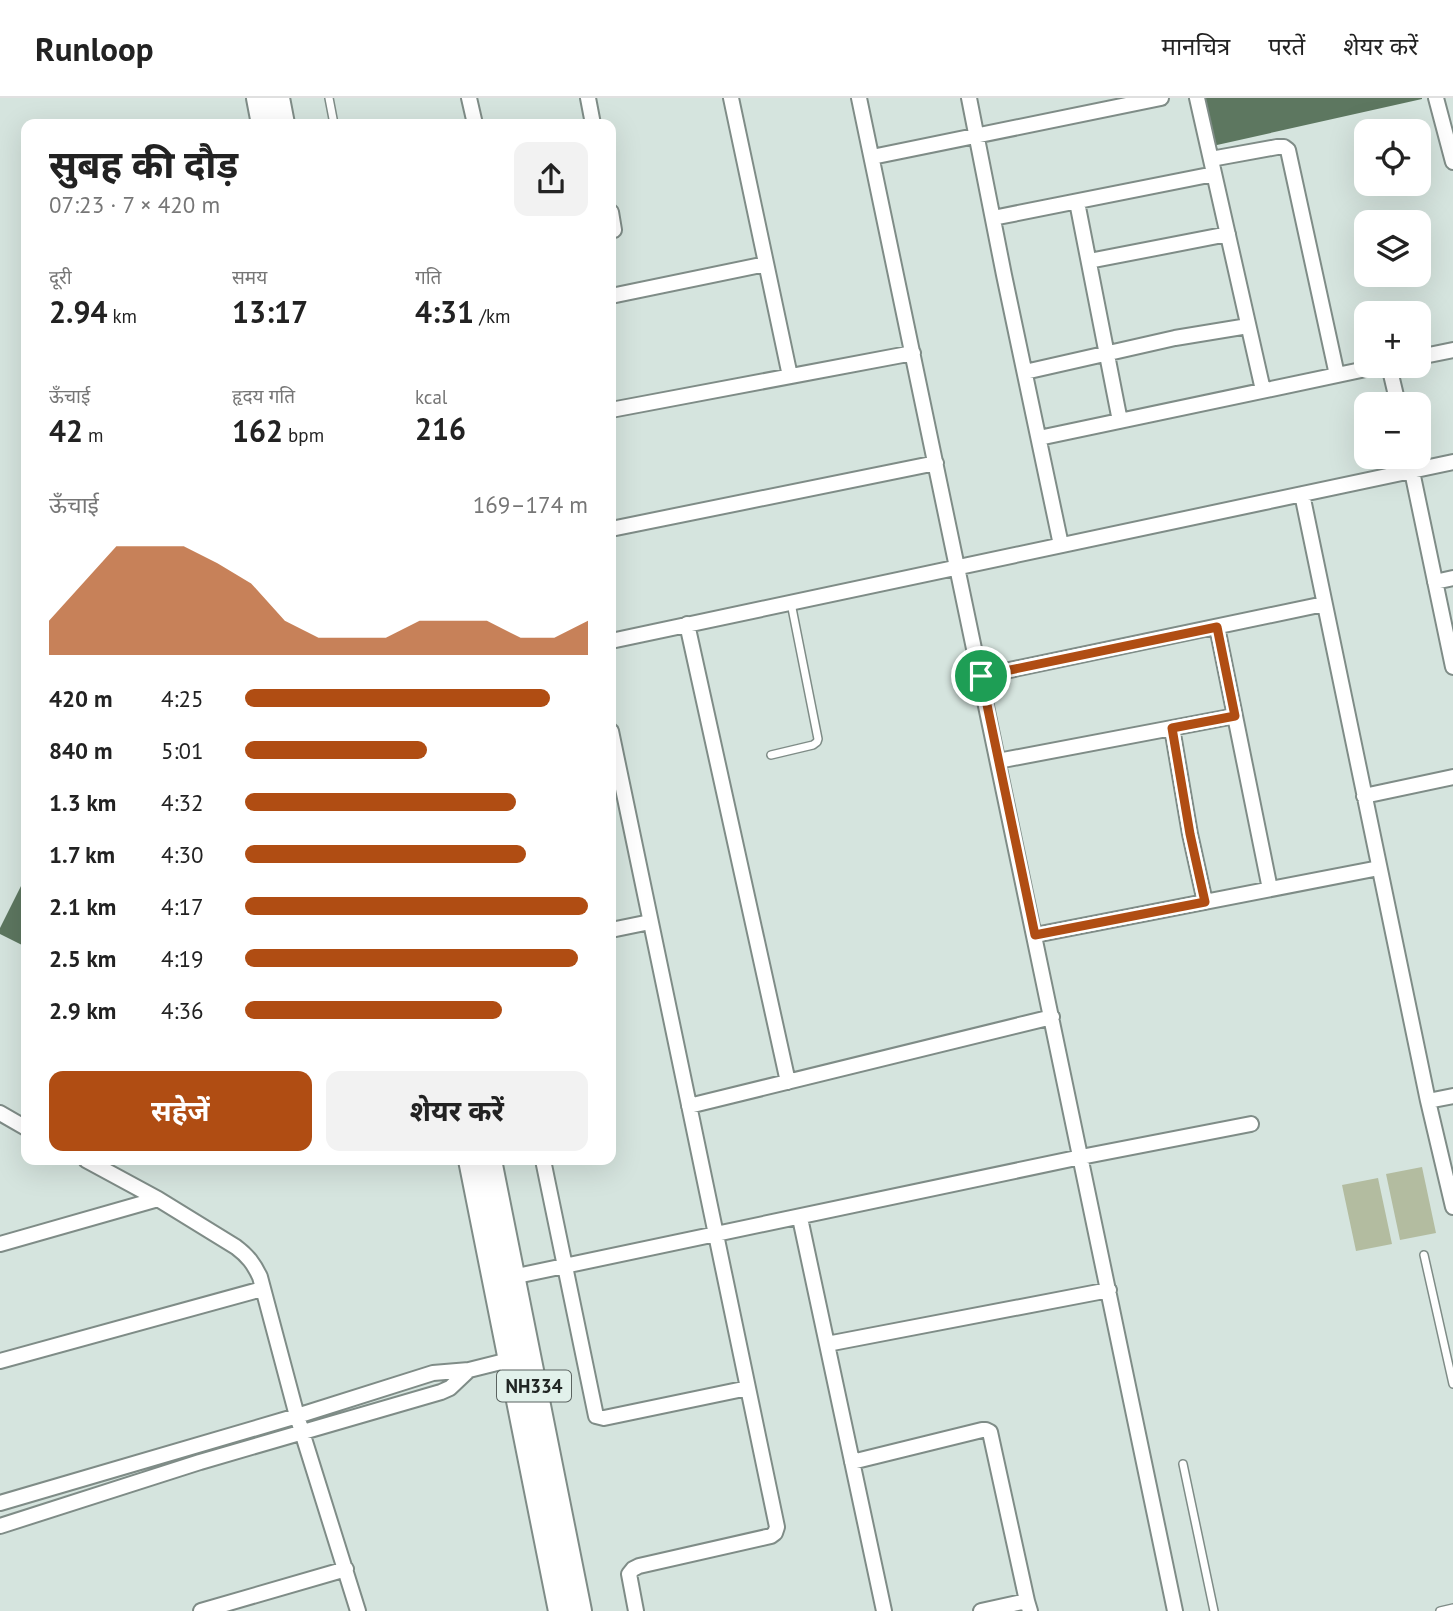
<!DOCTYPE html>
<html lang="hi">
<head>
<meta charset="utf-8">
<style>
  body { margin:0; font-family:"PT Sans","Noto Sans Devanagari",sans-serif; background:#f2f2f2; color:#222; height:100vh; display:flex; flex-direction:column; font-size:26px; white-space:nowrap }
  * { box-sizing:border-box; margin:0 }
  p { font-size:23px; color:#767676 }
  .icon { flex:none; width:38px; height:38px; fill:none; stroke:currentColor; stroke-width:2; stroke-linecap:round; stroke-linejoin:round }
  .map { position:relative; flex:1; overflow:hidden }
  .sheet { position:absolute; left:21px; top:21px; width:595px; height:1046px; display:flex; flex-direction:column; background:#fff; border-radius:14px; box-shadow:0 7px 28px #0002 }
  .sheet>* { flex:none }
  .buttons { position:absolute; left:1354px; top:21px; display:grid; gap:14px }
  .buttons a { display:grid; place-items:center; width:77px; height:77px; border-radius:14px; background:#fff; box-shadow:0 7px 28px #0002; font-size:35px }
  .pin { position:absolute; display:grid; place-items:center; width:60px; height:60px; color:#fff; margin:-30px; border:4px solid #fff; border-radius:50%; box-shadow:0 2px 7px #0007 }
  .round { display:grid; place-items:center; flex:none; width:74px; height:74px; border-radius:14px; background:#f2f2f2 }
  .head { display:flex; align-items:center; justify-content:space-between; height:119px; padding:0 28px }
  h1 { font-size:38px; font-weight:700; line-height:52px }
  .figures { display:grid; grid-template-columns:repeat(3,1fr); gap:10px; height:119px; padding:7px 28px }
  .figures div { display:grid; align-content:center }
  .figures b { font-size:30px; font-weight:700 }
  .figures small { font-size:19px; font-weight:400 }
  .figures p { font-size:19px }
  .chart { height:196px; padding:14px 28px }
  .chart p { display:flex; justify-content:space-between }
  .chart svg { width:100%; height:126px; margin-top:7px; fill:#b04d13; opacity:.7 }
  .action { display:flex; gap:14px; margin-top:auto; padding:14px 28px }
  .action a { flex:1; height:80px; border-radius:14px; background:#b04d13; color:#fff; font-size:28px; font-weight:700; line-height:80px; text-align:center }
  .action a+a { background:#f2f2f2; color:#222 }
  ul { padding:0 28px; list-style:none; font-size:23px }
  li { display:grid; grid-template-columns:112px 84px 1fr; align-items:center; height:52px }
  li i { height:18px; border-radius:9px; background:#b04d13 }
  header { display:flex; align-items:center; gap:42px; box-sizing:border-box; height:98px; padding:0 35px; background:#fff; border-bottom:2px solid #e0e0e0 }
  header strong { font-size:33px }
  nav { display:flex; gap:38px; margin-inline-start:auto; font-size:24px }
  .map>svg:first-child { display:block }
  .green { fill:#b3bca0 }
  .building { fill:#5d7760 }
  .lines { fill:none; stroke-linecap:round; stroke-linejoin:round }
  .service-casing { stroke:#7f8c87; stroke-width:10 }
  .minor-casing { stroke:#7f8c87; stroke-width:18 }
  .trunk-casing { stroke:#7f8c87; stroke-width:28 }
  .service { stroke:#fff; stroke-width:7 }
  .minor { stroke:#fff; stroke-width:14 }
  .trunk { stroke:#fff; stroke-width:24 }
  .route-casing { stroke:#fff; stroke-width:14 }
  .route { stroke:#b04d13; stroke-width:9 }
  .labels { text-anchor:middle; stroke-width:7; stroke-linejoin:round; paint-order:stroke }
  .shield { fill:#e2f1eb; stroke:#5b6360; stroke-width:2 }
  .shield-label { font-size:19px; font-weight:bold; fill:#212624 }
</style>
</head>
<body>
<header>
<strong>Runloop</strong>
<nav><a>मानचित्र</a><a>परतें</a><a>शेयर करें</a></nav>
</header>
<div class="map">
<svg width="1453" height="1513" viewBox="0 0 1453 1513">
  <rect width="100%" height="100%" fill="#d5e4de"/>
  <path class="green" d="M1422,1069l14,66 -36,7 -14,-66z
    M1378,1080l14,66 -36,7 -14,-66z"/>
  <path class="building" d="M1197,0h225v1l-214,48z
    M26,778v71l-26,-13v-6z"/>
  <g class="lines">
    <g class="service-casing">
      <path id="service" d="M329,0l5,26
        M771,657l42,-10 4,-3 1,-3 -27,-136
        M1424,1157l29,129
        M1183,1366l31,147
        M1440,1513l13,-3"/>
    </g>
    <g class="minor-casing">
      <path id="minor" d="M469,0l6,26
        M588,0l5,26
        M731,0l59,278
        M859,0l316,1513
        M969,0l35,177 57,270
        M1197,0l66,292
        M1436,0l17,64
        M872,59l289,-59
        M1211,61l66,-12h7l4,3 49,225
        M1077,104l43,219
        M611,114l3,18
        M993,120l221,-44
        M1089,163l139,-27
        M611,198l155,-32
        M1419,259l34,-7
        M1389,268l9,38
        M1025,274l150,-34 73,-12
        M611,312l302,-57
        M1039,340l341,-72
        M1409,359l44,210
        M1302,396l126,607 25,106
        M611,431l325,-66
        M1435,484l18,-4
        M687,526l101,458
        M1217,529l53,262
        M611,543l842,-179
        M981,578l343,-72
        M1172,630l18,106 15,68
        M611,633l166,796 -2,6 -4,3 -132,30 -6,3 -4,5 7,37
        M998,663l237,-45
        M1364,698l89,-19
        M611,832l39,-8
        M1035,837l344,-67
        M1428,1003l25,-5
        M689,1008l363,-89
        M0,1015l26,15
        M86,1062l72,39 78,48c12,9 18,17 24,30l37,139 61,195
        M543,1062l53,256 8,2 144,-30
        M800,1120l84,393
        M0,1146l158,-45
        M512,1179l569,-120 170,-33
        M827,1246l282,-54
        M0,1263l262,-72
        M852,1364l130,-32h4l4,2 37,169
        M0,1405l297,-87 136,-43 36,-3 48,-12
        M0,1428l200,-64 241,-70 9,-4 19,-18
        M201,1513l145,-42
        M981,1513l46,-10 3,10"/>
    </g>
    <g class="trunk-casing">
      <path id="trunk" d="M259,0l5,26
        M277,0l5,26
        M471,1062l90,451
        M489,1062l90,451"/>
    </g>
    <use href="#service" class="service"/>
    <use href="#minor" class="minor"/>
    <use href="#trunk" class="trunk"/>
  </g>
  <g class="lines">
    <g class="route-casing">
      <path id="route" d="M1217,529l18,89 -63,12 18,106 15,68 -170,33 -54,-259z"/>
    </g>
    <use href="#route" class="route"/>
  </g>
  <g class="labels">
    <rect class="shield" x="497" y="1272.5" width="74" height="31" rx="5"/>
    <g class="shield-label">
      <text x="534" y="1295">NH334</text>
    </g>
  </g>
</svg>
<div class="buttons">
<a><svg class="icon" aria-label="locate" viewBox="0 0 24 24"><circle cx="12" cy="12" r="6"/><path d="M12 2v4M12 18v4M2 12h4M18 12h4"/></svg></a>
<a><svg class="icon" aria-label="layers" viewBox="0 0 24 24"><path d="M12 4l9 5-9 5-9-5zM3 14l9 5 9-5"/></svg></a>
<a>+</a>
<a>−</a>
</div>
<div class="pin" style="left:981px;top:578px;background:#1e9e55"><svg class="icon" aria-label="arrive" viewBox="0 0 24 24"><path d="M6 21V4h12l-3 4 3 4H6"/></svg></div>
<section class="sheet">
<div class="head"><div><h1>सुबह की दौड़</h1><p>07:23 · 7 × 420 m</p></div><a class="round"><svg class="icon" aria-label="share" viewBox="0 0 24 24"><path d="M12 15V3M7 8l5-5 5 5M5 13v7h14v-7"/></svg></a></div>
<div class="figures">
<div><p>दूरी</p><b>2.94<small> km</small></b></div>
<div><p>समय</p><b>13:17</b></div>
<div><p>गति</p><b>4:31<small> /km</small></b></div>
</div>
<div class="figures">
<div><p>ऊँचाई</p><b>42<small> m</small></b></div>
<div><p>हृदय गति</p><b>162<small> bpm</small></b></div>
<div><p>kcal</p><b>216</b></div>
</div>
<div class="chart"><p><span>ऊँचाई</span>169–174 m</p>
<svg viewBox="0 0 160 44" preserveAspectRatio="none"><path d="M0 44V32L10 19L20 6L30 6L40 6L50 12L60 19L70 32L80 38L90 38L100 38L110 32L120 32L130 32L140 38L150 38L160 32V44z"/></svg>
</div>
<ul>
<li><b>420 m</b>4:25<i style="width:89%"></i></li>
<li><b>840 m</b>5:01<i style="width:53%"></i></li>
<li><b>1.3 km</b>4:32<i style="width:79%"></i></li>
<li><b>1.7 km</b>4:30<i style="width:82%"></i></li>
<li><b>2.1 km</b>4:17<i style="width:100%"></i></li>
<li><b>2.5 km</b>4:19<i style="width:97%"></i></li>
<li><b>2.9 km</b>4:36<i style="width:75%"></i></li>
</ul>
<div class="action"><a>सहेजें</a><a>शेयर करें</a></div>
</section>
</div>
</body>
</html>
